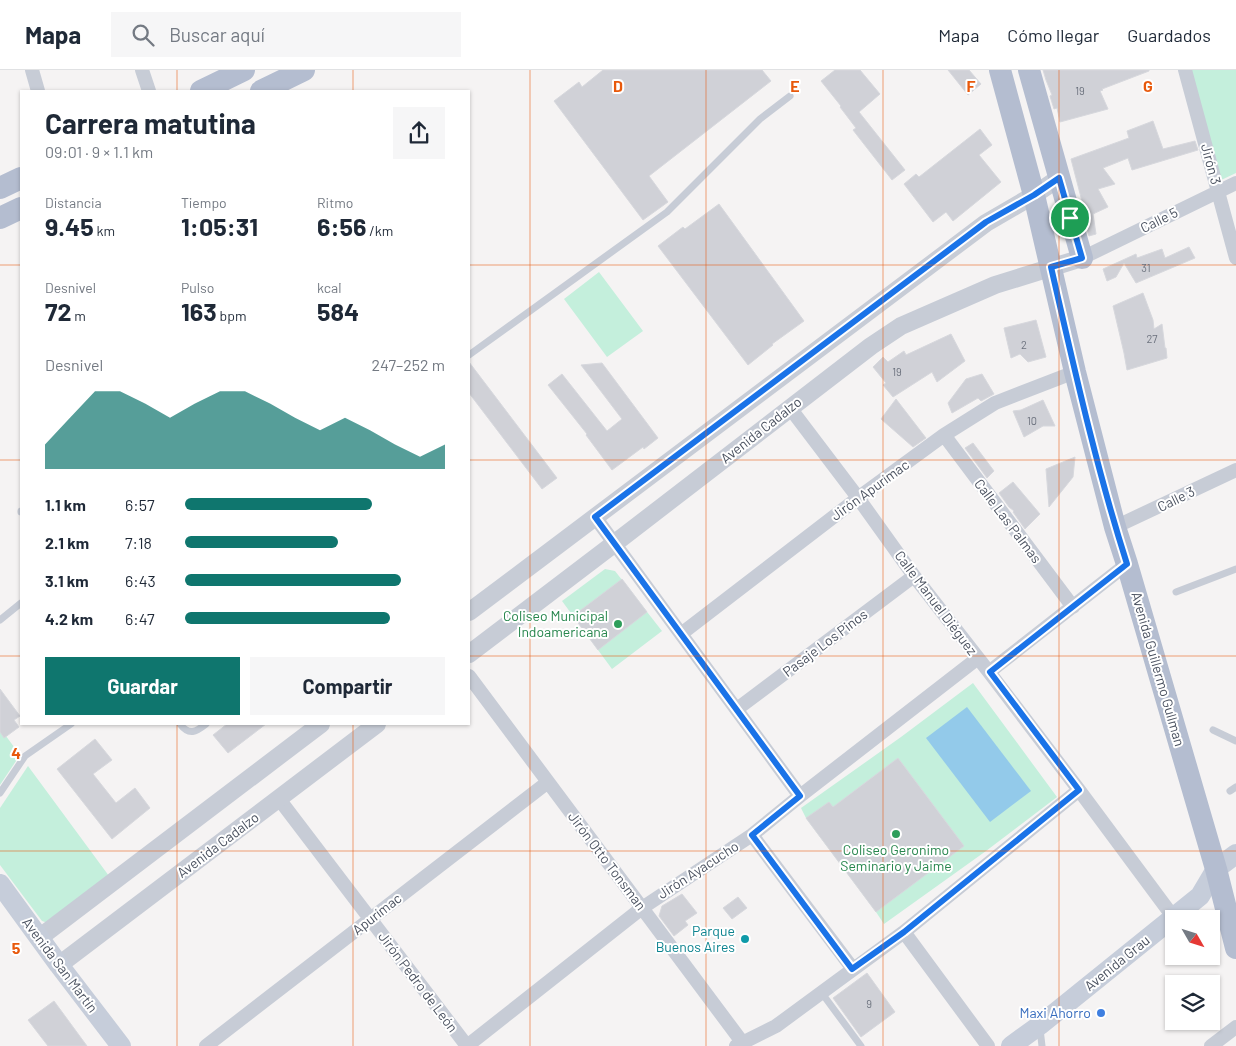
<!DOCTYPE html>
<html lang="es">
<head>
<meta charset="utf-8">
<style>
  body { margin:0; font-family:Barlow,sans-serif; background:#f6f6f7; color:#1f2937; height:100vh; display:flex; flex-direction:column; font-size:19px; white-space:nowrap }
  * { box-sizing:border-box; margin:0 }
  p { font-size:16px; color:#747a83 }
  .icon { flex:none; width:28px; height:28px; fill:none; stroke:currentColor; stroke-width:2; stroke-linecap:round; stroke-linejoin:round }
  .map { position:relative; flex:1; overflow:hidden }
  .details { position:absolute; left:20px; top:20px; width:450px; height:635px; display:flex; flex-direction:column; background:#fff; border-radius:0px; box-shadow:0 1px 4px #0004 }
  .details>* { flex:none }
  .needle { width:32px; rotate:129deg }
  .fabs { position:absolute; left:1165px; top:840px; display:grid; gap:10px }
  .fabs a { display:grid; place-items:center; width:55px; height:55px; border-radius:0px; background:#fff; box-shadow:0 1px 4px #0004; font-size:25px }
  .pin { position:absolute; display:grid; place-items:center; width:42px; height:42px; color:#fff; margin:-21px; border:2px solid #fff; border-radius:50%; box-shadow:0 1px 5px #0007 }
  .round { display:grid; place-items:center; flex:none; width:52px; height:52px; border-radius:0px; background:#f6f6f7 }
  .head { display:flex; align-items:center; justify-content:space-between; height:85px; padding:0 25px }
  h1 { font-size:28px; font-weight:700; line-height:38px }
  .figures { display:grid; grid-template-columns:repeat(3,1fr); gap:8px; height:85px; padding:5px 25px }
  .figures div { display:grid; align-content:center }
  .figures b { font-size:25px; font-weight:700 }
  .figures small { font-size:14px; font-weight:400 }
  .figures p { font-size:14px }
  .chart { height:140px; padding:10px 25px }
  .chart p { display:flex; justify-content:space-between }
  .chart svg { width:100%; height:90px; margin-top:5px; fill:#0f766e; opacity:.7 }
  .cta { display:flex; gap:10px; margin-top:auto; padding:10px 25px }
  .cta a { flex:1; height:58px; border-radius:0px; background:#0f766e; color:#fff; font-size:20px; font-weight:700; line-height:58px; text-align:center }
  .cta a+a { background:#f6f6f7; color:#1f2937 }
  ul { padding:0 25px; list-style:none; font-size:16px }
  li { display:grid; grid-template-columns:80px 60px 1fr; align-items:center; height:38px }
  li i { height:12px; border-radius:6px; background:#0f766e }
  header { display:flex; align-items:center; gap:30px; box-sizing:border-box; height:70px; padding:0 25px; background:#fff; border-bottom:1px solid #e0e1e3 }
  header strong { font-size:24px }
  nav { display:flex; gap:28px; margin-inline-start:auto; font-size:18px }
  .search { width:350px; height:45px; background:#f6f6f7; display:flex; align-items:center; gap:12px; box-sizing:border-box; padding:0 18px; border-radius:0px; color:#747a83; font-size:19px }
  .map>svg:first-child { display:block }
  .green { fill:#c4efdc }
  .water { fill:#93caea }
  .building { fill:#d0d1d7; stroke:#d7d8dd }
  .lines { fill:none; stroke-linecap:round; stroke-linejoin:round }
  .service { stroke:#c7ccd6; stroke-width:7 }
  .minor { stroke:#c7ccd6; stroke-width:14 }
  .tertiary { stroke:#c7ccd6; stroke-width:18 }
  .secondary { stroke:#c6cdda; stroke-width:20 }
  .primary { stroke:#b4bdd0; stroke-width:22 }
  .route-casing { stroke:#fff; stroke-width:10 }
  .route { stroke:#1a73e8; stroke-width:6 }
  .grid { fill:none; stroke:#e8590c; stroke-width:1; stroke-opacity:0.55 }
  .leisure-dot { fill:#2e9e5b; stroke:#fff; stroke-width:2 }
  .culture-dot { fill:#0f9aa8; stroke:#fff; stroke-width:2 }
  .shop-dot { fill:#3f7fe0; stroke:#fff; stroke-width:2 }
  .labels { text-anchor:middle; stroke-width:4; stroke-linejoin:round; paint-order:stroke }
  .number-label { font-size:11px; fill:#6c727e }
  .street-label { font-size:14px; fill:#4b5260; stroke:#fff }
  .leisure-label { font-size:14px; fill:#27864d; stroke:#fff; text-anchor:end }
  .culture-label { font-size:14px; fill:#0d838f; stroke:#fff; text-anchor:end }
  .shop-label { font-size:14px; fill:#366cbe; stroke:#fff; text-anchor:end }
  .grid-label { font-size:16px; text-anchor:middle; font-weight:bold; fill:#e8590c; stroke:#fff; stroke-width:4; stroke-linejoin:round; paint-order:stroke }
</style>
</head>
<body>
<header>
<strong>Mapa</strong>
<div class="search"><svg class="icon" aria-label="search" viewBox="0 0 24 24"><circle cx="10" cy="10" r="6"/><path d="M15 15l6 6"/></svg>Buscar aquí</div>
<nav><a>Mapa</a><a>Cómo llegar</a><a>Guardados</a></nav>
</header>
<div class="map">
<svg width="1236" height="976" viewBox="0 0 1236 976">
  <rect width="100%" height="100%" fill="#f5f3f3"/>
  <path class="green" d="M1186,0h50v103l-19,9z
    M599,202l44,59 -36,26 -43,-58z
    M605,499l10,2 47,60 -50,38 -50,-68z
    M973,613l84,114 -71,54 -102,73 -8,-12 -70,-94 -5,-10 100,-71z
    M0,658l20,27 -20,30z
    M28,696l81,110 -61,47 -6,-2 -42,-56v-57z"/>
  <path class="water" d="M967,637l64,84 -41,31 -64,-84z"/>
  <path class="building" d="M603,0h159l9,11 -122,95 19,26 -25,18 -89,-119 25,-19 3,5z
    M835,0h25l20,24 -21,18 46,58 -13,10 -39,-50 3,-2 -16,-21 1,-1 -20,-25z
    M948,0h21l12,14 -13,11z
    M1043,0h106v1l-47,18 1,1 -3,1 8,18 -48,13 -3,-14 -3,1 -4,-13 2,-1 -6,-15z
    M1153,51l10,28 32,-8 3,9 -66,20 -4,-12 -25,10 12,16 -17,5 10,18 -15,7 3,20 -7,2 -7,-26 2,-1 -13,-50 58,-21 -2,-7z
    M980,59l12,16 -13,10 22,27 -48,39 -7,-9 -13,10 -29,-38 12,-10 3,3z
    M719,134l85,117 -32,23 1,1 -25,20 -90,-119 25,-19 2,2z
    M1189,177l6,11 -59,25 -12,-20 -8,14 -9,4 -4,-12 33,-15 1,4 25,-9 3,9z
    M1143,223l10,27 1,9 8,-5 3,24h1l1,10 -40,12 -3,-17 -11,-47z
    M1036,250l10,37 -18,5 -8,-8 -9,4 -7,-30z
    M951,264l14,27 -28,21 -5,-10 -39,25 -10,-12 3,-2 -13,-16 10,-10 5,5 16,-11 2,4z
    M469,292l88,116 -15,11 -73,-96z
    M602,293l56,75 -14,11 -1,-2 -31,23 -26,-35 1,-1 -39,-49 14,-11 45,57 15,-12 -41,-54z
    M982,304l12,20 -13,7 -3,-3 -26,15 -4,-10 18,-24z
    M896,329l30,39 -13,9 -32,-28z
    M1043,330l12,26h-12l-19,11 -11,-26 8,-1z
    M973,373l21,28 -7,7 -22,-30z
    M1075,387l-2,20 -24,30 -3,-38z
    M1013,412l27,32 -15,15 -12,-17 1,-1 -5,-4 -10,-14z
    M622,509l25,33 -49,38 -25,-34z
    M0,619l20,27 -6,4 5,7 -15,11 -4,-6z
    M227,654h39l-38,29 -15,-18z
    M95,669l17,21 -19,14 23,29 19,-15 15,20 -38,31 -55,-70z
    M898,688l66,88 -88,66 -70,-94 23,-16 4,5z
    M682,824l15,19 -12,8 3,4 -14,11 -15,-20 3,-10z
    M738,827l9,11 -15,11 -9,-11z
    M867,903l28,39 -34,25 -28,-39z
    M54,931l33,45h-39l-20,-26z"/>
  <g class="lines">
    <path class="service" d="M469,285l198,-143 93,-93 30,-23
      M21,441v1
      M1176,522l60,-23
      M0,550l21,-17
      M180,654c9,12 16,8 26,0
      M1213,660l23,11
      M1230,721l6,-4
      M0,723l25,-37 46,-32
      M821,922l40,54
      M1040,959l2,17"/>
    <path class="minor" d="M32,0l6,21
      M142,0l7,21
      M1185,0l51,188
      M1082,188l154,-75
      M790,338l66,87 58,81 75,96 90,118 95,128
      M944,365l129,172
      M595,447l205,279
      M1115,457l121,-57
      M681,564l177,-136 86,-63 51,-32 80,-31
      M989,602l138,-108
      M469,606l276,370
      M737,639l177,-133
      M279,729l188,247
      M752,765l101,134
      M904,862l84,114
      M206,976l342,-264
      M467,976l175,-138 110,-73 48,-39 178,-138
      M736,976l40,-20 128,-94 175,-142
      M1211,976l25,-19"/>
    <path class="tertiary" d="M469,542l517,-389 48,-28 25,-17
      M469,584l146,-111 256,-197 30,-20 94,-41 87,-27
      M39,868l282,-214
      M59,895l318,-241"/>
    <path class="secondary" d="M0,814l59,81 62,81
      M1011,976l29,-21 160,-129 16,-27 20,-15"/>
    <path class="primary" d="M1000,0l34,125 41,177 40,155 12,37 89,305 20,79
      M1029,0l53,188
      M201,21l43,-21
      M261,21l43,-21
      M0,118l21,-10
      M0,148l21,-10"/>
  </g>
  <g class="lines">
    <g class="route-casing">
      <path id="route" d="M1059,108l23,80 -31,9c23,100 45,200 76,297l-137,108 89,118 -175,142 -52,37 -100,-134 48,-39 -205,-279 391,-295 48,-27z"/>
    </g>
    <use href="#route" class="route"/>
  </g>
  <path class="grid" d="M177,0v21M353,0v21M530,0v976M706,0v976M883,0v976M1059,0v976M0,195h21M469,195h767M0,390h21M469,390h767M0,586h21M469,586h767M177,654v322M353,654v322M0,781h1236"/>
  <g class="leisure-dot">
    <circle cx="618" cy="554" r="5"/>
    <circle cx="896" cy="764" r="5"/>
  </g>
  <circle class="culture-dot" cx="745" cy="869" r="5"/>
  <circle class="shop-dot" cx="1101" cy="943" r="5"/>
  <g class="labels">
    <g class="number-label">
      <text x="1080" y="25">19</text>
      <text x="1146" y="202">31</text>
      <text x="1152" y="273">27</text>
      <text x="1024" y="279">2</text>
      <text x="897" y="306">19</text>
      <text x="1032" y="355">10</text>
      <text x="869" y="938">9</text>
    </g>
    <g class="street-label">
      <text transform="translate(1211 94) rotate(75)" y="5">Jirón 3</text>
      <text transform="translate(1159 150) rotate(-26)" y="5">Calle 5</text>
      <text transform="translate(761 360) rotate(-38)" y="5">Avenida Cadalzo</text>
      <text transform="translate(870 420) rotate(-36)" y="5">Jirón Apurímac</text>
      <text transform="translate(1176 429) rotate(-26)" y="5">Calle 3</text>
      <text transform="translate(1008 451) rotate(53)" y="5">Calle Las Palmas</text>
      <text transform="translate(936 533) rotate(53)" y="5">Calle Manuel Diéguez</text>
      <text transform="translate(825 573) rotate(-37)" y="5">Pasaje Los Pinos</text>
      <text transform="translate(1158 599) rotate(74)" y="5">Avenida Guillermo Gullman</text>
      <text transform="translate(218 775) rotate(-37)" y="5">Avenida Cadalzo</text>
      <text transform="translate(607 791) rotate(53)" y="5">Jirón Otto Tonsman</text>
      <text transform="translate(698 800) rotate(-33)" y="5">Jirón Ayacucho</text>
      <text transform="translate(377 844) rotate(-38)" y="5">Apurímac</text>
      <text transform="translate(1117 893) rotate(-39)" y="5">Avenida Grau</text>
      <text transform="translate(60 895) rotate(53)" y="5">Avenida San Martín</text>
      <text transform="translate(418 912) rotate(53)" y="5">Jirón Pedro de León</text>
    </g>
    <g class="leisure-label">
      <text x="608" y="551">Coliseo Municipal<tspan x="608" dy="16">Indoamericana</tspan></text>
      <text x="896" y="785" text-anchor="middle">Coliseo Geronimo<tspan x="896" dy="16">Seminario y Jaime</tspan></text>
    </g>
    <g class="culture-label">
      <text x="735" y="866">Parque<tspan x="735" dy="16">Buenos Aires</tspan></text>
    </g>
    <g class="shop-label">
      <text x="1091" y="948">Maxi Ahorro</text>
    </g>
  </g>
  <g class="grid-label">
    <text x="618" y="22">D</text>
    <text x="795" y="22">E</text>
    <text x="971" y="22">F</text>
    <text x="1148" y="22">G</text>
    <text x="16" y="689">4</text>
    <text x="16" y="884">5</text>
  </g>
</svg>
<div class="fabs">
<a><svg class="needle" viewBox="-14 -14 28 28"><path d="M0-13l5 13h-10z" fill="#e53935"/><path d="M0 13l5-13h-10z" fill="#747a83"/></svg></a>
<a><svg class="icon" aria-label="layers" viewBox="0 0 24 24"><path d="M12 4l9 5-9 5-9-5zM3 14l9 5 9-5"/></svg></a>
</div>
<div class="pin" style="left:1070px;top:148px;background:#1e9e55"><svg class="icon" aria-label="arrive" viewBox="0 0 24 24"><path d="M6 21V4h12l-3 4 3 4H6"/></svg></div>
<section class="details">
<div class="head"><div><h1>Carrera matutina</h1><p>09:01 · 9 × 1.1 km</p></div><a class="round"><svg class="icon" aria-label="share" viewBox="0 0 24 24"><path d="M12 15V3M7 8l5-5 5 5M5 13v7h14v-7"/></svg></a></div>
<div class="figures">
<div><p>Distancia</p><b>9.45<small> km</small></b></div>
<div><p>Tiempo</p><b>1:05:31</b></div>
<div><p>Ritmo</p><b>6:56<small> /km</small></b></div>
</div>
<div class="figures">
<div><p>Desnivel</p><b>72<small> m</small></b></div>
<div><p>Pulso</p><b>163<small> bpm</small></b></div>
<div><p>kcal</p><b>584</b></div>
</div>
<div class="chart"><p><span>Desnivel</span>247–252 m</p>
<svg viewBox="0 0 160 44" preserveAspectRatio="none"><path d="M0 44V32L10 19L20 6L30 6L40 12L50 19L60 12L70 6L80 6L90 12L100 19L110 25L120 19L130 25L140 32L150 38L160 32V44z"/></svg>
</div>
<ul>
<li><b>1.1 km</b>6:57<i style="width:72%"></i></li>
<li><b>2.1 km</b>7:18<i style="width:59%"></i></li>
<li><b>3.1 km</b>6:43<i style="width:83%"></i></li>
<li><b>4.2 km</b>6:47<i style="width:79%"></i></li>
</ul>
<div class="cta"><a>Guardar</a><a>Compartir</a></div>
</section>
</div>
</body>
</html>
